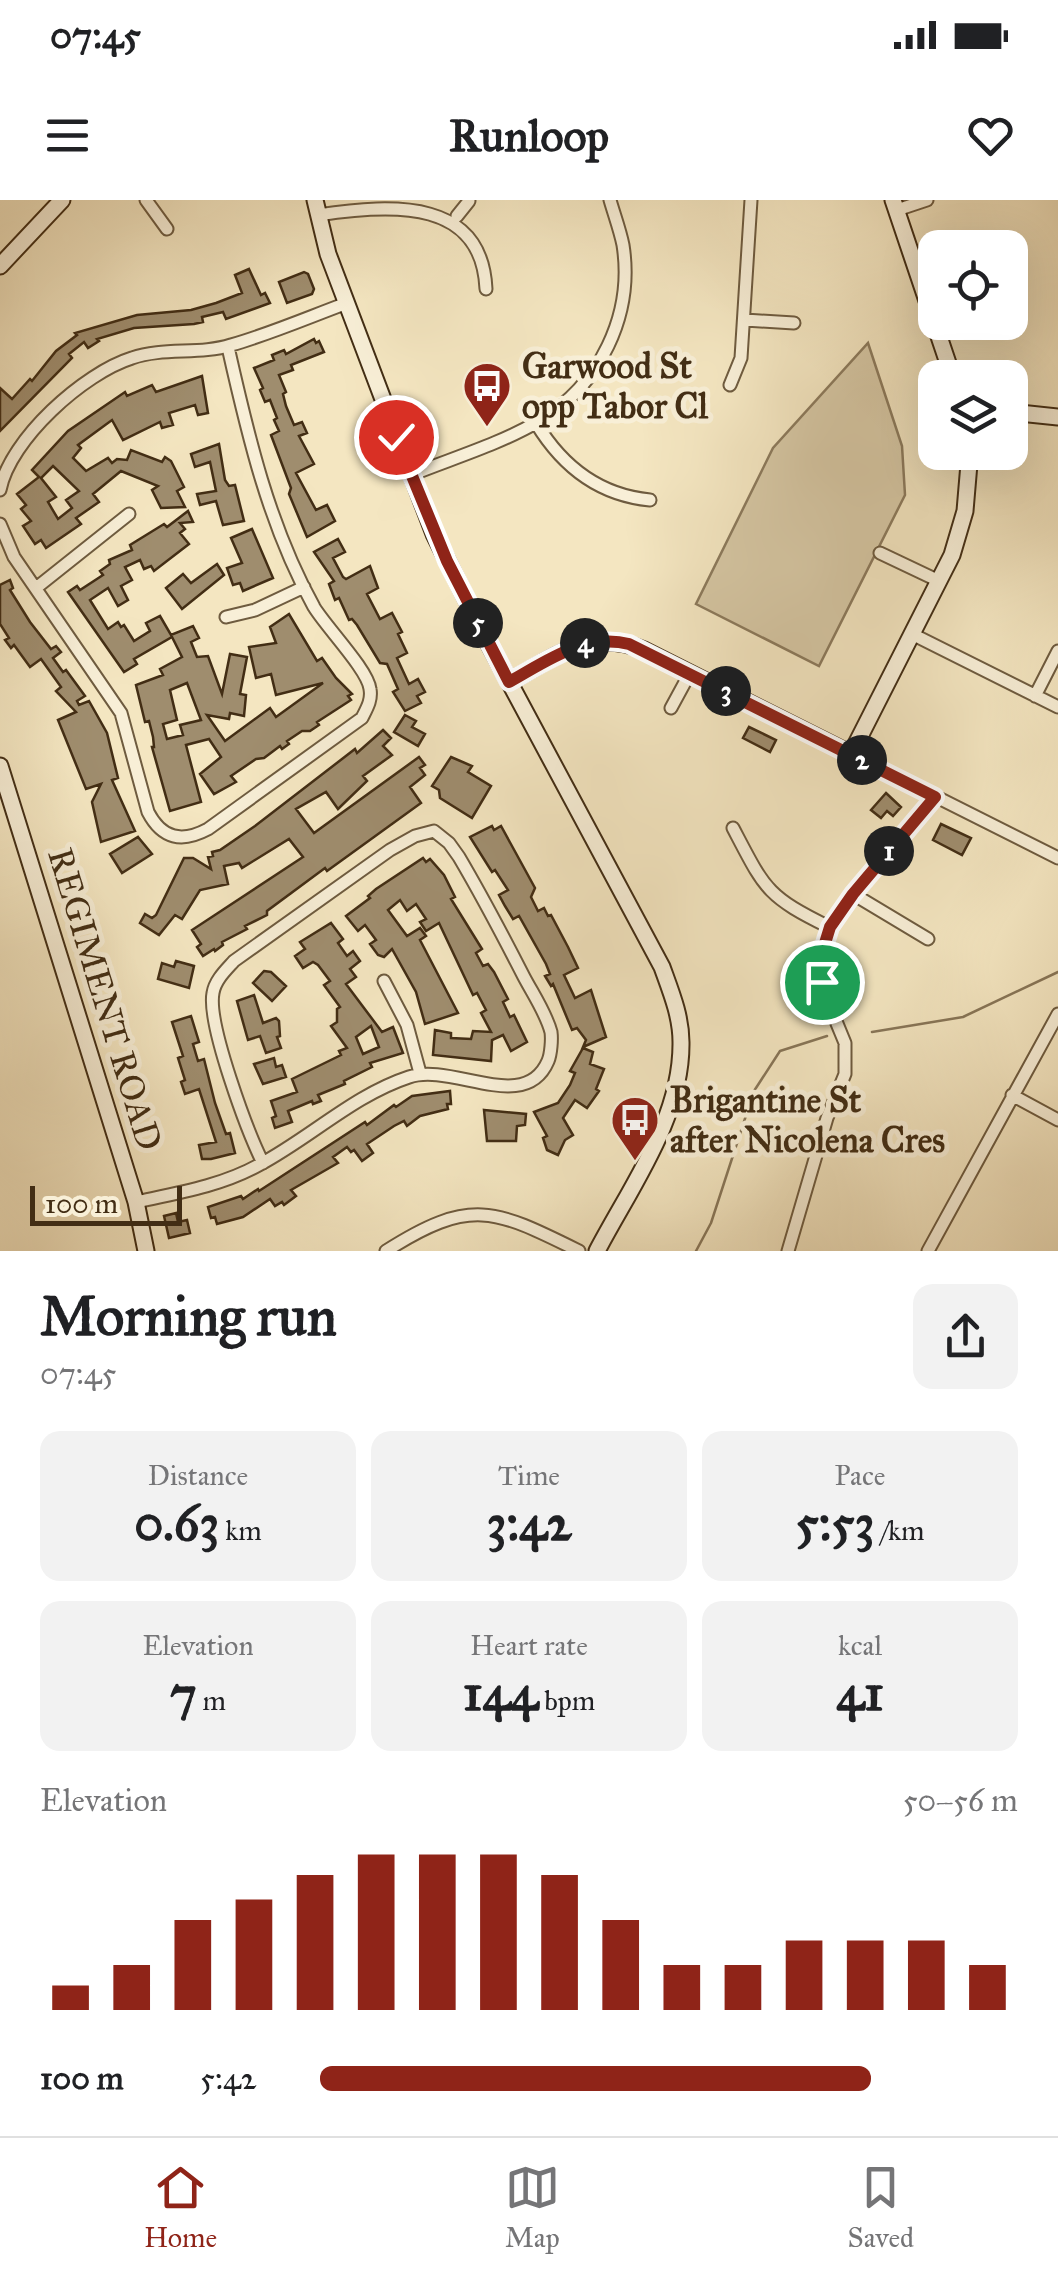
<!DOCTYPE html>
<html lang="en">
<head>
<meta charset="utf-8">
<style>
  body { margin:0; font-family:"IM FELL Great Primer",serif; background:#f2f2f2; color:#202124; height:100vh; display:flex; flex-direction:column; font-size:38px; white-space:nowrap }
  * { box-sizing:border-box; margin:0 }
  p { font-size:32px; color:#757577 }
  .icon { flex:none; width:55px; height:55px; fill:none; stroke:currentColor; stroke-width:2; stroke-linecap:round; stroke-linejoin:round }
  .map { position:relative; height:1051px; overflow:hidden }
  .details { display:flex; flex-direction:column; background:#fff; flex:1 }
  .details>* { flex:none }
  .tools { position:absolute; left:918px; top:30px; display:grid; gap:20px }
  .tools a { display:grid; place-items:center; width:110px; height:110px; border-radius:20px; background:#fff; box-shadow:0 10px 40px #0002; font-size:50px }
  .scale { position:absolute; left:30px; bottom:25px; width:152px; box-sizing:border-box; padding-left:10px; border:5px solid #422d14; border-top:0; font-size:28px; line-height:35px; white-space:nowrap; color:#422d14; -webkit-text-stroke:8px #f8efd7; paint-order:stroke }
  .pin { position:absolute; display:grid; place-items:center; width:85px; height:85px; color:#fff; margin:-42px; border:5px solid #fff; border-radius:50%; box-shadow:0 2px 10px #0007 }
  .km { position:absolute; width:50px; height:50px; margin:-25px; border-radius:50%; background:#222; color:#fff; font-size:28px; line-height:50px; text-align:center }
  .round { display:grid; place-items:center; flex:none; width:105px; height:105px; border-radius:20px; background:#f2f2f2 }
  .headline { display:flex; align-items:center; justify-content:space-between; height:170px; padding:0 40px }
  h1 { font-size:55px; font-weight:700; line-height:75px }
  .stats { display:grid; grid-template-columns:repeat(3,1fr); gap:15px; height:170px; padding:10px 40px }
  .stats div { display:grid; align-content:center; border-radius:20px; background:#f2f2f2; text-align:center }
  .stats b { font-size:50px; font-weight:700 }
  .stats small { font-size:28px; font-weight:400 }
  .stats p { font-size:28px }
  .chart { height:280px; padding:20px 40px }
  .chart p { display:flex; justify-content:space-between }
  .chart svg { width:100%; height:180px; margin-top:10px; stroke:#8f2418; stroke-width:6 }
  ul { padding:0 40px; list-style:none; font-size:32px }
  li { display:grid; grid-template-columns:160px 120px 1fr; align-items:center; height:75px }
  li i { height:25px; border-radius:12px; background:#8f2418 }
  .status { display:flex; justify-content:space-between; align-items:center; height:70px; padding:0 50px; background:#fff; direction:ltr }
  .status svg { height:28px; fill:currentColor }
  header { display:flex; justify-content:space-between; align-items:center; height:130px; padding:0 40px; background:#fff; font-size:45px; font-weight:700 }
  .tab-bar { display:flex; justify-content:space-around; align-items:center; height:140px; border-top:2px solid #e0e0e0; background:#fff; font-size:28px; color:#757577 }
  .tab-bar a { display:grid; justify-items:center; gap:5px }
  .tab-bar .selected { color:#8f2418 }
  .map>svg:first-child { display:block }
  .green { fill:#d6c7a4; stroke:#8c7a5c; stroke-width:2.5 }
  .lines { fill:none; stroke-linecap:round; stroke-linejoin:round }
  .stream { stroke:#887658; stroke-width:2.5 }
  .building { fill:#9f8d6e; stroke:#422d14; stroke-width:2.5; fill-rule:evenodd }
  .street-casing { stroke:#6e5b3f; stroke-width:15 }
  .secondary-casing { stroke:#422d14; stroke-width:19 }
  .street { stroke:#f8efd7; stroke-width:11 }
  .secondary { stroke:#f8efd7; stroke-width:15 }
  .route-casing { stroke:#fff; stroke-width:20 }
  .route { stroke:#8f2418; stroke-width:12 }
  .labels { text-anchor:middle; stroke-width:10; stroke-linejoin:round; paint-order:stroke }
  .poi-label { font-size:35px; font-weight:bold; fill:#422d14; stroke:#f8efd7; text-anchor:start }
  .street-label { font-size:35px; fill:#422d14; stroke:#f8efd7 }
</style>
</head>
<body>
<div class="status"><b>07:45</b><svg viewBox="0 0 49 12"><path d="M0 12V9h3v3zM5 12V6h3v6zM10 12V3h3v9zM15 12V0h3v12zM26 1h20v11H26zM47 4h2v5h-2z"/></svg></div>
<header><svg class="icon" aria-label="menu" viewBox="0 0 24 24"><path d="M4 6h16M4 12h16M4 18h16"/></svg>Runloop<svg class="icon" aria-label="heart" viewBox="0 0 24 24"><path d="M12 20l-8-8c-3-5 5-10 8-4 3-6 11-1 8 4z"/></svg></header>
<div class="map">
<svg width="1058" height="1051" viewBox="0 0 1058 1051">
  <rect width="100%" height="100%" fill="#f4e6c1"/>
  <filter id="stains"><feTurbulence type="fractalNoise" baseFrequency=".002" numOctaves="4"/><feColorMatrix values="0 0 0 0 .2 0 0 0 0 .09 0 0 0 0 .02 0 0 0 .5 -.17"/></filter>
  <radialGradient id="worn" r=".72"><stop offset=".6" stop-color="#630" stop-opacity="0"/><stop offset="1" stop-color="#630" stop-opacity=".3"/></radialGradient>
  <path class="green" d="M868,143l34,103 3,49 -86,171 -123,-62 77,-156z"/>
  <g class="lines">
    <path class="stream" d="M872,832l91,-15 95,-45
      M696,1051l15,-28 43,-132 26,-40 47,-15"/>
  </g>
  <path class="building" d="M249,69l12,26 4,-2 5,10 -44,16 -3,-7 -21,5 1,5 -9,2 -60,4 -37,11 2,2 -11,7 -4,-6 -15,12 3,4 -72,73v-43l12,11 18,-20 2,2 24,-30 21,-16 -2,-2 62,-18 54,-5 25,-7 26,-10 -7,-18z
    M304,72l4,2 6,15 -2,5 -25,9 -8,-21z
    M314,139l2,4 3,-2 5,11 -33,13 2,5 -14,5 7,17 -3,2 3,12 8,19 8,-3 5,11 -8,3 15,28 -18,9 20,37 11,-5 8,16 -28,16 -18,-43 2,-6 -20,-53 8,-4 -5,-11 3,-2 -7,-18 -5,2 -5,-12 3,-2 -9,-20 20,-8 -2,-5 12,-5 2,4z
    M202,176l6,37 -10,2 -3,-10 -26,8 4,12 -11,3 -2,-6 -37,18 -11,-20 -34,25 3,3 -8,10 13,13 22,-13 4,5 5,-4 10,1 4,-10 31,12 3,-5 6,4 13,26 -7,4 8,16 -24,1 -9,-18 6,-4 -37,-15 -28,23 6,8 -23,16 5,6 -35,24 -5,-8 -6,4 -12,-18 8,-5 -10,-12 5,-4 -9,-11 22,-17 -7,-7 36,-39 57,-39 2,4 25,-11 4,7zM53,266l26,25 -13,9 6,8 -14,11 -10,-17 8,-5 -15,-19z
    M219,244l6,36 4,6 6,-1 9,36 -21,4 -7,-24 -16,4 -3,-11 19,-3 -6,-29 -15,5 -4,-13z
    M188,311l5,11 -13,1 5,6 -5,4 9,11 -35,27 -3,-5 -7,3 -4,-9 -15,7 7,13 -11,6 7,14 -10,6 -10,-18 -18,12 18,29 10,-7 3,5 3,-2 10,16 16,-10 -4,-8 14,-7 11,19 22,-9 6,12 -8,4 6,15 11,-1 14,38 8,-40 17,3 -7,37 6,1 -2,21 -14,-3 -1,6 -22,-4 18,26 45,-33 6,9 47,-34 -47,12 -5,-21 -15,4 -7,-31 27,-4 -6,-16 19,-13 28,47 5,-3 14,20 16,16 -4,2 3,4 -34,22 2,3 -9,6h-8l-15,10 2,3 -7,5 -2,-3 -16,12 -8,1 -25,17 5,6 -22,12 -14,-20 21,-17 -12,-18 -23,6 15,57 -31,9 -18,-64h2l-1,-10 -4,-16 -4,1 -9,-37 27,-10 -3,-6 22,-12 -10,-20 -38,22 3,5 -13,8 -56,-80 9,-6 3,4 23,-15 -3,-4 10,-7 -1,-4 23,-10 -2,-5 34,-21 3,3zM187,483l14,37 -21,5 3,10 -16,4 -4,-15 14,-4 -7,-30z
    M252,329l21,49 -30,13 -3,-8 -7,2 -6,-17 15,-5 -11,-25z
    M338,339l7,13 -12,6 10,19 3,2 24,-13 8,22 -11,6 13,25 12,-6 10,19 -4,2 9,19 -10,5 12,26 9,-5 7,13 -8,4 4,7 -16,8 -12,-19 5,-3 -11,-25 -7,-1 -23,-38 -5,-6 -3,1 -10,-22 -4,2 -6,-16 5,-3 -20,-29z
    M217,364l7,11 -42,34 -16,-21 17,-14 8,9z
    M10,380l3,8 -3,2 20,32 21,27 5,-3 5,6 -8,6 10,14 3,-2 19,26 -8,5 2,4 10,-4 18,32 11,45 -6,2 23,51 -34,11 -9,-40 9,-18 -15,5 -28,-69 18,-8 -20,-21 5,-4 -20,-28 -11,8 -16,-22 -3,3 -6,-8 4,-2 -9,-14v-39z
    M405,515l11,6 -4,6 13,7 -7,12 -24,-14z
    M749,527l27,13 -6,12 -27,-14z
    M383,530l8,8 -8,8 9,9 -29,21 4,5 -29,28 -12,-17 -30,17 18,24 105,-76 6,8 -5,3 5,7 -15,12 11,16 -94,68 -2,-3 -58,43v4l-22,11 2,3 -25,13 1,3 -8,6 -1,-2 -11,7 -6,-9 4,-3 -9,-14 111,-73 -14,-18 -47,29 -3,-5 -15,3 4,18 -28,6 -18,29 -7,-4 -16,20 -19,-12 5,-9 7,4 4,-3 28,-57h9l18,11 -3,-12 5,-1 -1,-4 8,-2 35,-24 100,-77 2,4z
    M451,557l21,9 -4,6 23,14 -19,32 -32,-20 -1,-8 -7,-4z
    M886,593l15,14 -8,9 -6,-5 -6,7 -10,-8z
    M941,624l30,14 -9,17 -29,-15z
    M492,626l2,4 7,-4 34,62 -4,9 7,14 6,-3 4,8 3,-1 17,32 10,21 -14,7 11,23 16,-8 15,47 -23,10 3,-7 -9,-12 -5,2 -19,-46 -2,2 -6,-10 5,-2 -4,-10 -27,-48 -6,3 -8,-13 -6,-11 9,-5 -13,-20 -3,2 -22,-35z
    M138,637l14,17 -30,19 -12,-19z
    M423,658l3,4 4,-3 14,16 11,22 -4,2 31,50 -6,4 7,13 5,-2 6,8 14,27 -5,3 7,15 4,-2 13,27 -16,9 -8,-16 -11,5 -1,21 -58,-6 2,-25 16,3v5l20,1 2,-8 18,1 -10,-19 5,-3 -9,-17 -4,2 -34,-72 -13,8 -6,-9 6,-3 -10,-15 -9,7 -7,-11 -12,10 19,26 13,-8 6,8 -6,4 38,73 -33,11 -9,-32 -24,-43 -8,8 -6,-2 -8,-11 6,-4 -11,-15 -7,6 -12,-15 24,-18 -2,-2 8,-7z
    M331,723l12,16 -5,4 9,13 6,-5 7,10 -10,8 6,8 -10,7 36,48 11,-5 10,26 -33,10 2,4 -28,14 1,3 -27,11 3,6 -8,3 -1,-3 -24,10 4,11 -17,6 -3,-10 4,-2 -5,-15 26,-9 -5,-13 49,-24 -2,-4 8,-3 -16,-22 6,-4v-13l3,-2 -16,-22 6,-4 -12,-16 -5,-3 -10,6 -8,-12 10,-7 -5,-7zM371,826l8,21 -16,7 -7,-17z
    M176,761l18,5 -5,22 -31,-9 4,-16 12,4z
    M264,771l7,1 15,14 -14,15 -19,-18z
    M254,795l9,28 13,-5 3,3 1,15 -3,1 4,11 -15,5 -6,-17 -12,4 -11,-39z
    M191,816l8,26 -6,2 5,17 6,-2 11,44 11,31 4,-1 5,20 -24,6h-9l-3,-14 17,-3 -17,-53 -14,5 -4,-12 4,-2 -7,-22 5,-2 -11,-34z
    M583,848l10,4 -3,12 14,5 -8,20 3,2 -12,17 -12,-8 -12,18 10,17 -8,5 -7,15 -11,-5 -4,-12 4,-2 -13,-24 24,-9 12,-18 5,-12 -5,-2z
    M274,858l2,9 6,-2 4,12 -23,7 -9,-20z
    M450,891l1,13h-4l1,5 -28,7 -13,10 -3,-5 -10,5 -27,18 6,9 -11,8 -8,-11 -3,2 -4,-5 -14,10 5,6 -47,27 5,6 -12,9 -2,-3 -7,4 -5,-7 -27,18 -26,7 -2,-7 -4,1 -3,-11 33,-11 2,3 15,-10 1,2 106,-69 2,3 27,-20 2,2 16,-11z
    M484,910l42,4 -1,11 -8,1 -1,15h-29z
    M176,1013l2,9 9,-2 3,13 -21,5 -5,-22z"/>
  <g class="lines">
    <g class="street-casing">
      <path id="street" d="M146,0l21,29
        M897,10l30,-10
        M318,15c78,-12 164,-15 168,74
        M457,16l12,-15
        M745,120l49,3
        M730,185l11,-27 10,-158
        M536,223c26,43 62,72 114,77
        M411,275c42,-17 89,-31 128,-54 61,-36 95,-106 84,-176 -3,-15 -9,-31 -13,-45
        M0,290c10,-51 84,-117 132,-132 31,-11 68,-3 99,-13 39,-11 78,-28 116,-42
        M0,324l14,33 107,156 27,99c14,27 34,31 60,17l154,-111c5,-10 10,-18 8,-29 -2,-19 -44,-62 -56,-82 -45,-81 -66,-171 -86,-260
        M880,353l59,28
        M36,388l93,-74
        M226,417l29,-7 49,-23
        M912,434l146,73
        M1035,496l23,-45
        M671,508l19,-35
        M851,554l207,104
        M733,628c32,61 33,68 96,99
        M853,694l75,45
        M384,781l23,44 13,48
        M1012,895l46,25
        M136,1002c42,-9 85,-16 123,-37 51,-27 95,-70 150,-88 43,-15 116,38 139,-16 3,-7 4,-22 3,-29 -5,-19 -18,-38 -27,-55 -21,-41 -42,-81 -65,-120l-10,-14 -15,-12 -19,5 -25,14 -156,111c-8,9 -19,19 -21,32 -6,31 35,140 50,170
        M386,1051c85,-54 108,-42 193,0
        M788,1051l39,-133 18,-44v-31l-21,-51 -3,-18 8,-47 106,-130
        M928,1051l130,-237"/>
    </g>
    <g class="secondary-casing">
      <path id="secondary" d="M315,0l13,54 106,280 49,99 179,334c9,25 19,49 19,75 1,76 -50,144 -84,209
        M893,0l60,178
        M0,66l62,-66
        M1010,212l48,5
        M509,482c46,-25 81,-55 135,-32l207,104 101,-199 13,-44 5,-59
        M0,566l136,436 10,49"/>
    </g>
    <use href="#street" class="street"/>
    <use href="#secondary" class="secondary"/>
  </g>
  <g class="lines">
    <g class="route-casing">
      <path id="route" d="M396,237l51,124 62,121c38,-21 75,-49 120,-38l306,153 -82,97 -23,33 -8,26v29"/>
    </g>
    <use href="#route" class="route"/>
  </g>
  <defs>
    <g id="bus-pin" transform="scale(2.5)"><path d="M0 17L-7.5 6A9.5 9.5 0 1 1 7.5 6Z" fill="#8f2418" stroke="#f8efd7"/><path d="M-5-6H5V4H4V6H2V4H-2V6H-4V4H-5ZM-3.5-4V0h7V-4ZM-3.5 1.2v1.5H-2V1.2ZM2 1.2v1.5H3.5V1.2Z" fill="#fff"/></g>
  </defs>
  <g fill-rule="evenodd">
    <use href="#bus-pin" x="487" y="186"/>
    <use href="#bus-pin" x="635" y="920"/>
  </g>
  <g class="labels">
    <g class="poi-label">
      <text x="522" y="178">Garwood St<tspan x="522" dy="40">opp Tabor Cl</tspan></text>
      <text x="670" y="912">Brigantine St<tspan x="670" dy="40">after Nicolena Cres</tspan></text>
    </g>
    <g class="street-label">
      <text transform="translate(105 799) rotate(73)" y="12">REGIMENT ROAD</text>
    </g>
  </g>
  <rect width="100%" height="100%" filter="url(#stains)"/>
  <rect width="100%" height="100%" fill="url(#worn)"/>
</svg>
<div class="tools">
<a><svg class="icon" aria-label="locate" viewBox="0 0 24 24"><circle cx="12" cy="12" r="6"/><path d="M12 2v4M12 18v4M2 12h4M18 12h4"/></svg></a>
<a><svg class="icon" aria-label="layers" viewBox="0 0 24 24"><path d="M12 4l9 5-9 5-9-5zM3 14l9 5 9-5"/></svg></a>
</div>
<div class="scale">100 m</div>
<div class="pin" style="left:822px;top:782px;background:#1e9e55"><svg class="icon" aria-label="arrive" viewBox="0 0 24 24"><path d="M6 21V4h12l-3 4 3 4H6"/></svg></div>
<div class="pin" style="left:396px;top:237px;background:#d93025"><svg class="icon" aria-label="check" viewBox="0 0 24 24"><path d="M5 12l5 5 9-10"/></svg></div>
<b class="km" style="left:889px;top:651px">1</b>
<b class="km" style="left:862px;top:560px">2</b>
<b class="km" style="left:726px;top:491px">3</b>
<b class="km" style="left:585px;top:443px">4</b>
<b class="km" style="left:478px;top:423px">5</b>
</div>
<section class="details">
<div class="headline"><div><h1>Morning run</h1><p>07:45</p></div><a class="round"><svg class="icon" aria-label="share" viewBox="0 0 24 24"><path d="M12 15V3M7 8l5-5 5 5M5 13v7h14v-7"/></svg></a></div>
<div class="stats">
<div><p>Distance</p><b>0.63<small> km</small></b></div>
<div><p>Time</p><b>3:42</b></div>
<div><p>Pace</p><b>5:53<small> /km</small></b></div>
</div>
<div class="stats">
<div><p>Elevation</p><b>7<small> m</small></b></div>
<div><p>Heart rate</p><b>144<small> bpm</small></b></div>
<div><p>kcal</p><b>41</b></div>
</div>
<div class="chart"><p><span>Elevation</span>50–56 m</p>
<svg viewBox="0 0 160 44" preserveAspectRatio="none"><path d="M5 44V38M15 44V33M25 44V22M35 44V17M45 44V11M55 44V6M65 44V6M75 44V6M85 44V11M95 44V22M105 44V33M115 44V33M125 44V27M135 44V27M145 44V27M155 44V33"/></svg>
</div>
<ul>
<li><b>100 m</b>5:42<i style="width:79%"></i></li>
</ul>
</section>
<nav class="tab-bar">
<a class="selected"><svg class="icon" aria-label="home" viewBox="0 0 24 24"><path d="M3 11l9-7 9 7M6 9v11h12V9"/></svg>Home</a>
<a><svg class="icon" aria-label="map" viewBox="0 0 24 24"><path d="M3 6l6-2 6 2 6-2v14l-6 2-6-2-6 2zM9 4v14M15 6v14"/></svg>Map</a>
<a><svg class="icon" aria-label="saved" viewBox="0 0 24 24"><path d="M7 4h10v16l-5-4-5 4z"/></svg>Saved</a>
</nav>
</body>
</html>
